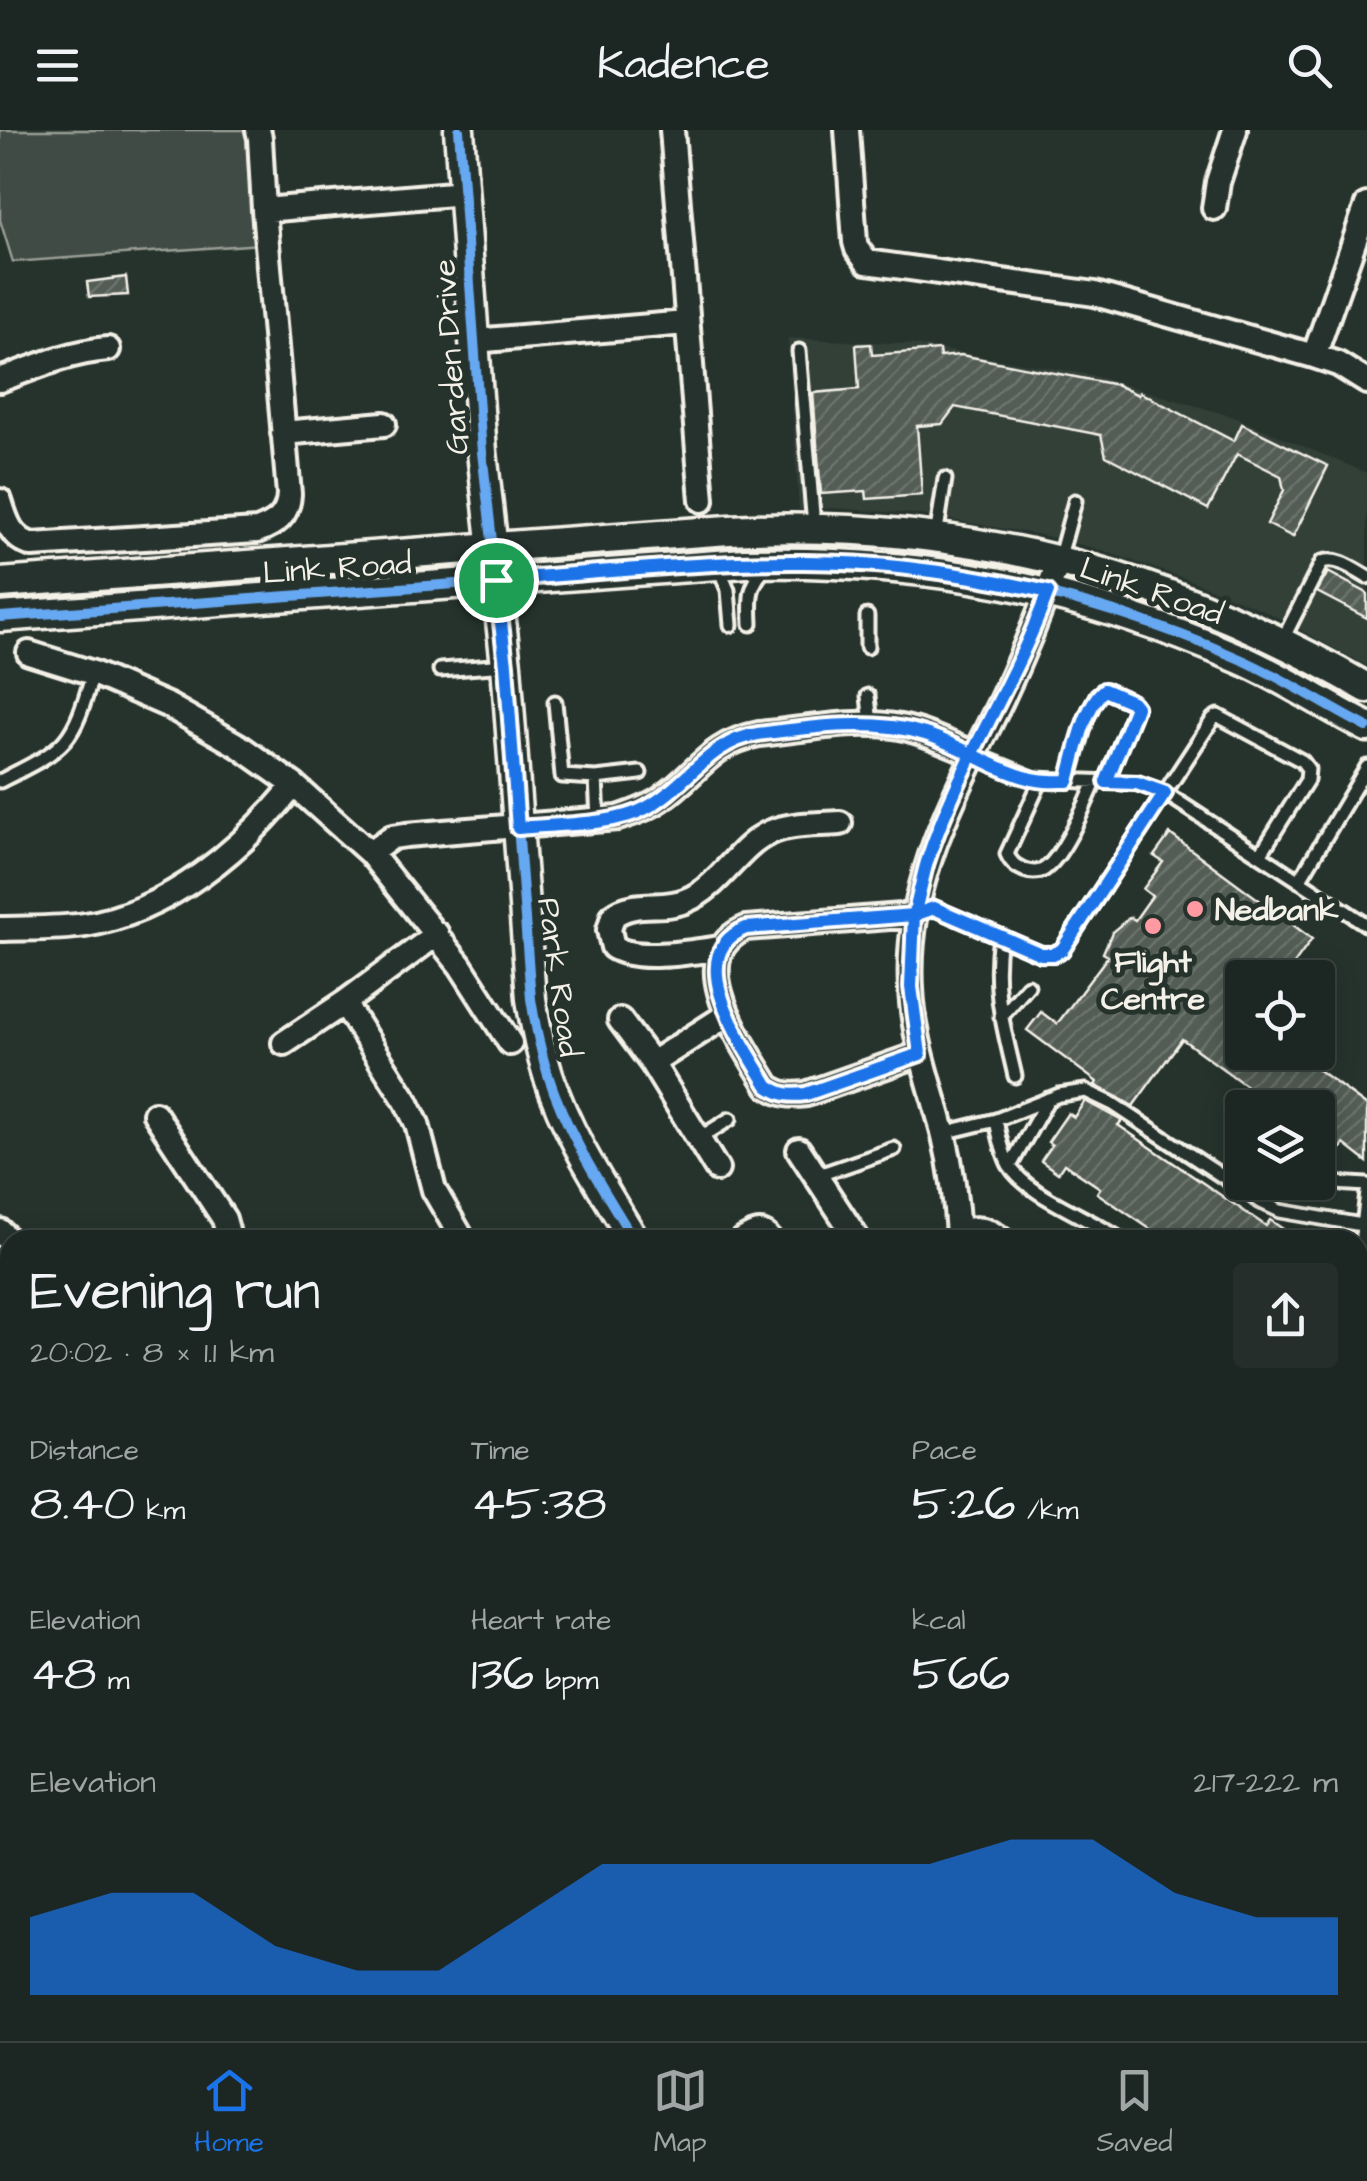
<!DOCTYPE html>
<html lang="en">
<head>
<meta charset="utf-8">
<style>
  body { margin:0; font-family:"Architects Daughter",sans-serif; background:#252e2a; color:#f1f3f6; height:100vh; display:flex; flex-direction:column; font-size:38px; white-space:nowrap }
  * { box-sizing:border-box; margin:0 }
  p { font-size:32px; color:#a0a5a5 }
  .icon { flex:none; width:55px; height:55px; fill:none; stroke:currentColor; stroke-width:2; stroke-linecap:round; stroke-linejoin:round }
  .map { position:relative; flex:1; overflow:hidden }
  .panel { position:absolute; left:0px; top:1100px; width:1368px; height:812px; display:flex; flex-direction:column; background:#1c2622; border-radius:30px 30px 0 0; box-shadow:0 5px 25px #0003,0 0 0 2px #3a4340 }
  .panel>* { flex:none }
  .tools { position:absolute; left:1225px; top:830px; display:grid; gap:20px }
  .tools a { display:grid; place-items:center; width:110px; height:110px; border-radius:10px; background:#1c2622; box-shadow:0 5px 25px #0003,0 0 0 2px #3a4340; font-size:50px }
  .pin { position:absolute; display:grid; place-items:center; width:85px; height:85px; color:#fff; margin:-42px; border:5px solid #fff; border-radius:50%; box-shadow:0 2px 10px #0007 }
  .round { display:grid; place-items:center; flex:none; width:105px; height:105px; border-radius:10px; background:#252e2a }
  .head { display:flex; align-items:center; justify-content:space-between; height:170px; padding:0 30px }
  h1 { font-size:55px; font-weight:600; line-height:75px }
  .metrics { display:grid; grid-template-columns:repeat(3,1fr); gap:15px; height:170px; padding:10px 30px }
  .metrics div { display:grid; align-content:center }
  .metrics b { font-size:50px; font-weight:600 }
  .metrics small { font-size:28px; font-weight:400 }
  .metrics p { font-size:28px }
  .chart { height:280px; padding:20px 30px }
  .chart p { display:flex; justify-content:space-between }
  .chart svg { width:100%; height:180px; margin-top:10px; fill:#1a73e8; opacity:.7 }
  header { display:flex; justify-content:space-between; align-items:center; height:130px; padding:0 30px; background:#1c2622; font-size:45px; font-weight:600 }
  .tabs { display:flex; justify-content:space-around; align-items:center; height:140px; border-top:2px solid #3a4340; background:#1c2622; font-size:28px; color:#a0a5a5 }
  .tabs a { display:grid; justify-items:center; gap:5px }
  .tabs .selected { color:#1a73e8 }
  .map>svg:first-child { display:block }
  .built { fill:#333f39 }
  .green { fill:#414b45; stroke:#9a9e96; stroke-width:2.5 }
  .building { fill:url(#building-hatch); stroke:#f4f1e8; stroke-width:2.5 }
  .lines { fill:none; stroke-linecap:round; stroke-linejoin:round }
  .service-casing { stroke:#f4f1e8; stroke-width:19 }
  .minor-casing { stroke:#f4f1e8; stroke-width:30 }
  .tertiary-casing { stroke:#f4f1e8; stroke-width:35 }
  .service { stroke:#26332d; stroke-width:11 }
  .minor { stroke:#26332d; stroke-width:22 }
  .tertiary { stroke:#26332d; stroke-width:28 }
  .cycleway-casing { stroke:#26332d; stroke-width:16 }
  .cycleway { stroke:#66a8f1; stroke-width:10 }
  .route-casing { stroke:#fff; stroke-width:20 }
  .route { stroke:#1a73e8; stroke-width:12 }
  .poi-dot { fill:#ff9aa2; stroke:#26332d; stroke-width:4 }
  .labels { text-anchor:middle; stroke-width:10; stroke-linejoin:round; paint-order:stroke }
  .street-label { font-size:32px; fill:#f4f1e8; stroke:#26332d }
  .poi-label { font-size:32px; font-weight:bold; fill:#f4f1e8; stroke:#26332d; text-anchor:start }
</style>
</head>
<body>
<header><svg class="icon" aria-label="menu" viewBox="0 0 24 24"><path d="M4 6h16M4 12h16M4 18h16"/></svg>Kadence<svg class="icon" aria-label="search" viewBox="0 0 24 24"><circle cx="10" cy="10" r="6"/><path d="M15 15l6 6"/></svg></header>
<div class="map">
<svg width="1367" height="1911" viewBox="0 0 1367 1911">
  <defs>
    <pattern id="building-hatch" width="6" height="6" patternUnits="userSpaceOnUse" patternTransform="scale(2.5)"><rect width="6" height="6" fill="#525c55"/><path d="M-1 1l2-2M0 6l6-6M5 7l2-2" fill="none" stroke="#6c746d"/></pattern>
  </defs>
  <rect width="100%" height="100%" fill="#26332d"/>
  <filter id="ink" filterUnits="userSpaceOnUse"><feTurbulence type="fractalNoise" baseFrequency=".01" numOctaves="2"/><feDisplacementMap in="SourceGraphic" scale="20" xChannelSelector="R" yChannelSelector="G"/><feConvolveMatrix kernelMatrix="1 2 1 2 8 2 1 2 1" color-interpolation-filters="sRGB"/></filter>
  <g filter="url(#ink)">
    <path class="built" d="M788,208l120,6 179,30 144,42 136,57v193l-104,-56 -76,-31 -93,-31 -53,-13 -126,-21 -83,-6 -33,2z
      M1367,1400v332h-9v-310z"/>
    <path class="green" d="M0,0h250l11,114 -248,18 -13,-42z
      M600,1903h133l-14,8h-113z
      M819,1903h246l-8,8h-233z"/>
    <path class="building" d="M126,147l2,18 -39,2 -2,-15z
      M871,214l1,11 67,-5 1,7 21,-2 156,30 21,10 1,-3 95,49 8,-17 86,42 -35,71 -26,-13 17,-34 -3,-14 -44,-22 -29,55 -102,-53 -5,-21 -146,-28 -13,17 -25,2 5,69 -55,4 -1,-8 -45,3 -8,-101 46,-4 -3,-44z
      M1328,442l39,21v25l-50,-26z
      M1170,704l142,105 -28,39h-42v74h52l73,54v56l-23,-18 -7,10 -8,-5 -11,15v-56h-67l9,-12 -78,-57 -49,67 -38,-21 2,-3 -70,-52 14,-18 16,12 51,-68 -5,-3 9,-21 18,-15 5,3 17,-24 -9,-7 20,-27 -9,-6z
      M1085,971l37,20 -4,4 148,101 4,-6 13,9 -4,5 9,6h-136l4,-7 -59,-40 3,-5 -36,-24 -6,9 -17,-12 11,-16 -4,-3 20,-29 6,4z"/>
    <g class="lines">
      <g class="service-casing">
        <path id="service" d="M799,221l15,175
          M936,407l9,-58
          M1059,430l16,-59
          M718,436l10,24 3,35
          M867,486v31
          M751,494c-1,-27 -3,-38 17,-59
          M1282,511l40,-79c16,-5 31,7 45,15
          M440,540l66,-5
          M868,566l3,28
          M555,572l7,74 34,2 44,-5
          M974,624l61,25 102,4 28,10 202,132
          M596,648l2,42
          M1041,650l-34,74c4,9 8,12 17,16 8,3 17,3 23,-3 18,-14 39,-64 48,-85
          M0,651c67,-34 72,-35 93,-108
          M1069,651l18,-64 10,-22 8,-5 27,13 4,4 -30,75
          M1299,751l68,-114
          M915,785l19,-7 107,46h12l9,-4 151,-231 5,-3 84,45 6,8 -1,11 -47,75
          M1000,806c-8,54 3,88 15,140
          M1001,887l27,-31
          M1237,982c-5,19 -9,35 5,50
          M996,990c3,15 6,32 13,45 18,31 82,53 112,75
          M943,1003l53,-13 63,-25 27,-4 27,13 148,98 19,9 82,14
          M698,1009l32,-20
          M1010,1036l38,-67
          M816,1046l78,-27
          M1318,1052l49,3
          M1358,1139l9,-76
          M1358,1599l9,4
          M1358,1717l9,4"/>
      </g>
      <g class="minor-casing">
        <path id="minor" d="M258,0l2,8 4,72
          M672,0l30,370
          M847,0l8,112 2,7 10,13 228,32 219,62 24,8 29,18
          M1214,78l4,-26 17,-52
          M474,211l212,-18
          M1314,226l53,-151
          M0,250c35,-13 70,-28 108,-31
          M283,303l101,-9
          M0,371c6,20 11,37 32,44l225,-14c19,-7 31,-15 32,-37l-25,-284 200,-17
          M29,523l64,20 76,33 70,40 55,39 76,68 90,112 50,78
          M370,723l22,-16 14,-2 212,-17c15,-5 30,-10 43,-19 38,-26 47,-55 98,-65 45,-4 96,-16 141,-7 26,5 49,17 74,27
          M915,785l-169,13c-67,28 -1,119 22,158 13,9 22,10 38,8l114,-40
          M0,799c28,-1 58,0 85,-4 83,-13 158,-76 209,-140
          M437,804l-93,69 62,98 11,23 17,66 29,50
          M720,818c-27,4 -85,14 -107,-1l-4,-17 4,-14c21,-17 51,-5 74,-16 34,-14 51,-54 84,-68 20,-9 46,-7 69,-9
          M620,890l32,43 65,106
          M284,913l60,-40
          M652,933l75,-48
          M155,984l69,105 3,11 -2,10
          M799,1020l59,90
          M0,1101l10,10
          M958,1104c-2,-33 -6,-65 -14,-98 -12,-49 -31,-96 -33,-148 -6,-108 45,-194 90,-287 22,-46 41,-93 58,-141
          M743,1110c10,-6 19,-12 27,0
          M951,1110c17,-15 35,-14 51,0
          M3,1327l7,10
          M1358,1803l6,-28
          M0,1816l10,-7
          M588,1902l6,9
          M454,1911l13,-9
          M1167,1911l15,-9"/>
      </g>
      <g class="tertiary-casing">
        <path id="tertiary" d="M459,0l23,322 24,213 25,334c4,25 9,51 17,76 19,59 54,112 86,165
          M0,453l729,-53c231,-12 438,42 638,158
          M0,487l745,-54c178,-4 331,24 495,96 44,19 84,46 127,68
          M1358,1330l9,-23
          M1358,1774l9,1
          M1071,1911l7,-9
          M1107,1911l6,-9"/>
      </g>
      <use href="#service" class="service"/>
      <use href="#minor" class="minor"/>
      <use href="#tertiary" class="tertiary"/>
      <g class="cycleway-casing">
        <path id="cycleway" d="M459,0l23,322 24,213 25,334c4,25 9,51 17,76 19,59 54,112 86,165
          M0,487l745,-54c178,-4 331,24 495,96 44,19 84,46 127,68"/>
      </g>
      <use href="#cycleway" class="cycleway"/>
    </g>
  </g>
  <g class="lines" filter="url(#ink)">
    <g class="route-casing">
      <path id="route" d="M496,450c102,-7 205,-19 308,-18 83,0 164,12 244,30 -34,93 -91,176 -121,270 -5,17 -8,35 -13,53l-168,13c-67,27 -1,119 22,158 13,9 22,10 38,8l114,-40 -9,-67 3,-72 20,-7 107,46h12l9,-4 103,-157 -28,-10 -31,-1 30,-75 -4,-5 -28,-12c-20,16 -29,67 -36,91 -10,0 -20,1 -30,-1 -38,-6 -76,-35 -113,-46 -51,-16 -114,-7 -167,0 -49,7 -71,52 -112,74 -32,18 -91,16 -128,20l-12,-163 -10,-85"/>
    </g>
    <use href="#route" class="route"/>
  </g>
  <g class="poi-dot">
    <circle cx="1195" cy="779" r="10"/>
    <circle cx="1153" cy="796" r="10"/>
  </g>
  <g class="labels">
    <g class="street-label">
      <text transform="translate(450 227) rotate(-94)" y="11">Garden Drive</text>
      <text transform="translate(337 437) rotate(-4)" y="11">Link Road</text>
      <text transform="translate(1152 460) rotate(19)" y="11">Link Road</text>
      <text transform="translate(560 847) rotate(82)" y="11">Park Road</text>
    </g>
    <g class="poi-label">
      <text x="1215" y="790">Nedbank</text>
      <text x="1153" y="842" text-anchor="middle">Flight<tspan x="1153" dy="37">Centre</tspan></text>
    </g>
  </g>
</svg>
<div class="tools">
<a><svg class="icon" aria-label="locate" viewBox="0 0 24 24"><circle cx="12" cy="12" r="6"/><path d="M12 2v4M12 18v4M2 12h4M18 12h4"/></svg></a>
<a><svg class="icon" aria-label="layers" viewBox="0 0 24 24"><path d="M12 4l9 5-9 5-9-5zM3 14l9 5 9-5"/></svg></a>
</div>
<div class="pin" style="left:496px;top:450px;background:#1e9e55"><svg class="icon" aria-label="arrive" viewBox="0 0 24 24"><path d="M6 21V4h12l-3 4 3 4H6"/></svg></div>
<section class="panel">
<div class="head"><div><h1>Evening run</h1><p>20:02 · 8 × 1.1 km</p></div><a class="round"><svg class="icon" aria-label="share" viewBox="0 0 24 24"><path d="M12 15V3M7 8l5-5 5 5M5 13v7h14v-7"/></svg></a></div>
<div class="metrics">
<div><p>Distance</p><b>8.40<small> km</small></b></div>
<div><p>Time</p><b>45:38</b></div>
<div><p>Pace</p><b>5:26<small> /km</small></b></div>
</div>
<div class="metrics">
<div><p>Elevation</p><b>48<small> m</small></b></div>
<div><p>Heart rate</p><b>136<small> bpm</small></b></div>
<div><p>kcal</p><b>566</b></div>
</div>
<div class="chart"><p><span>Elevation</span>217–222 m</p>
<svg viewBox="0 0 160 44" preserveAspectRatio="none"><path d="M0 44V25L10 19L20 19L30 32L40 38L50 38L60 25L70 12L80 12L90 12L100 12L110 12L120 6L130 6L140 19L150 25L160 25V44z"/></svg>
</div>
</section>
</div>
<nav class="tabs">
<a class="selected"><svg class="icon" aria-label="home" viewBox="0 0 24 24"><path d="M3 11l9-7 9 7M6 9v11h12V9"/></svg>Home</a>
<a><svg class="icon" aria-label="map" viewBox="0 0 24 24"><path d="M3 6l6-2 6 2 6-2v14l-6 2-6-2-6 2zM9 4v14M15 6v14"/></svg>Map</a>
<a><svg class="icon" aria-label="saved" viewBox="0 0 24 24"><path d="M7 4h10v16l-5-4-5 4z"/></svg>Saved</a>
</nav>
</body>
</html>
